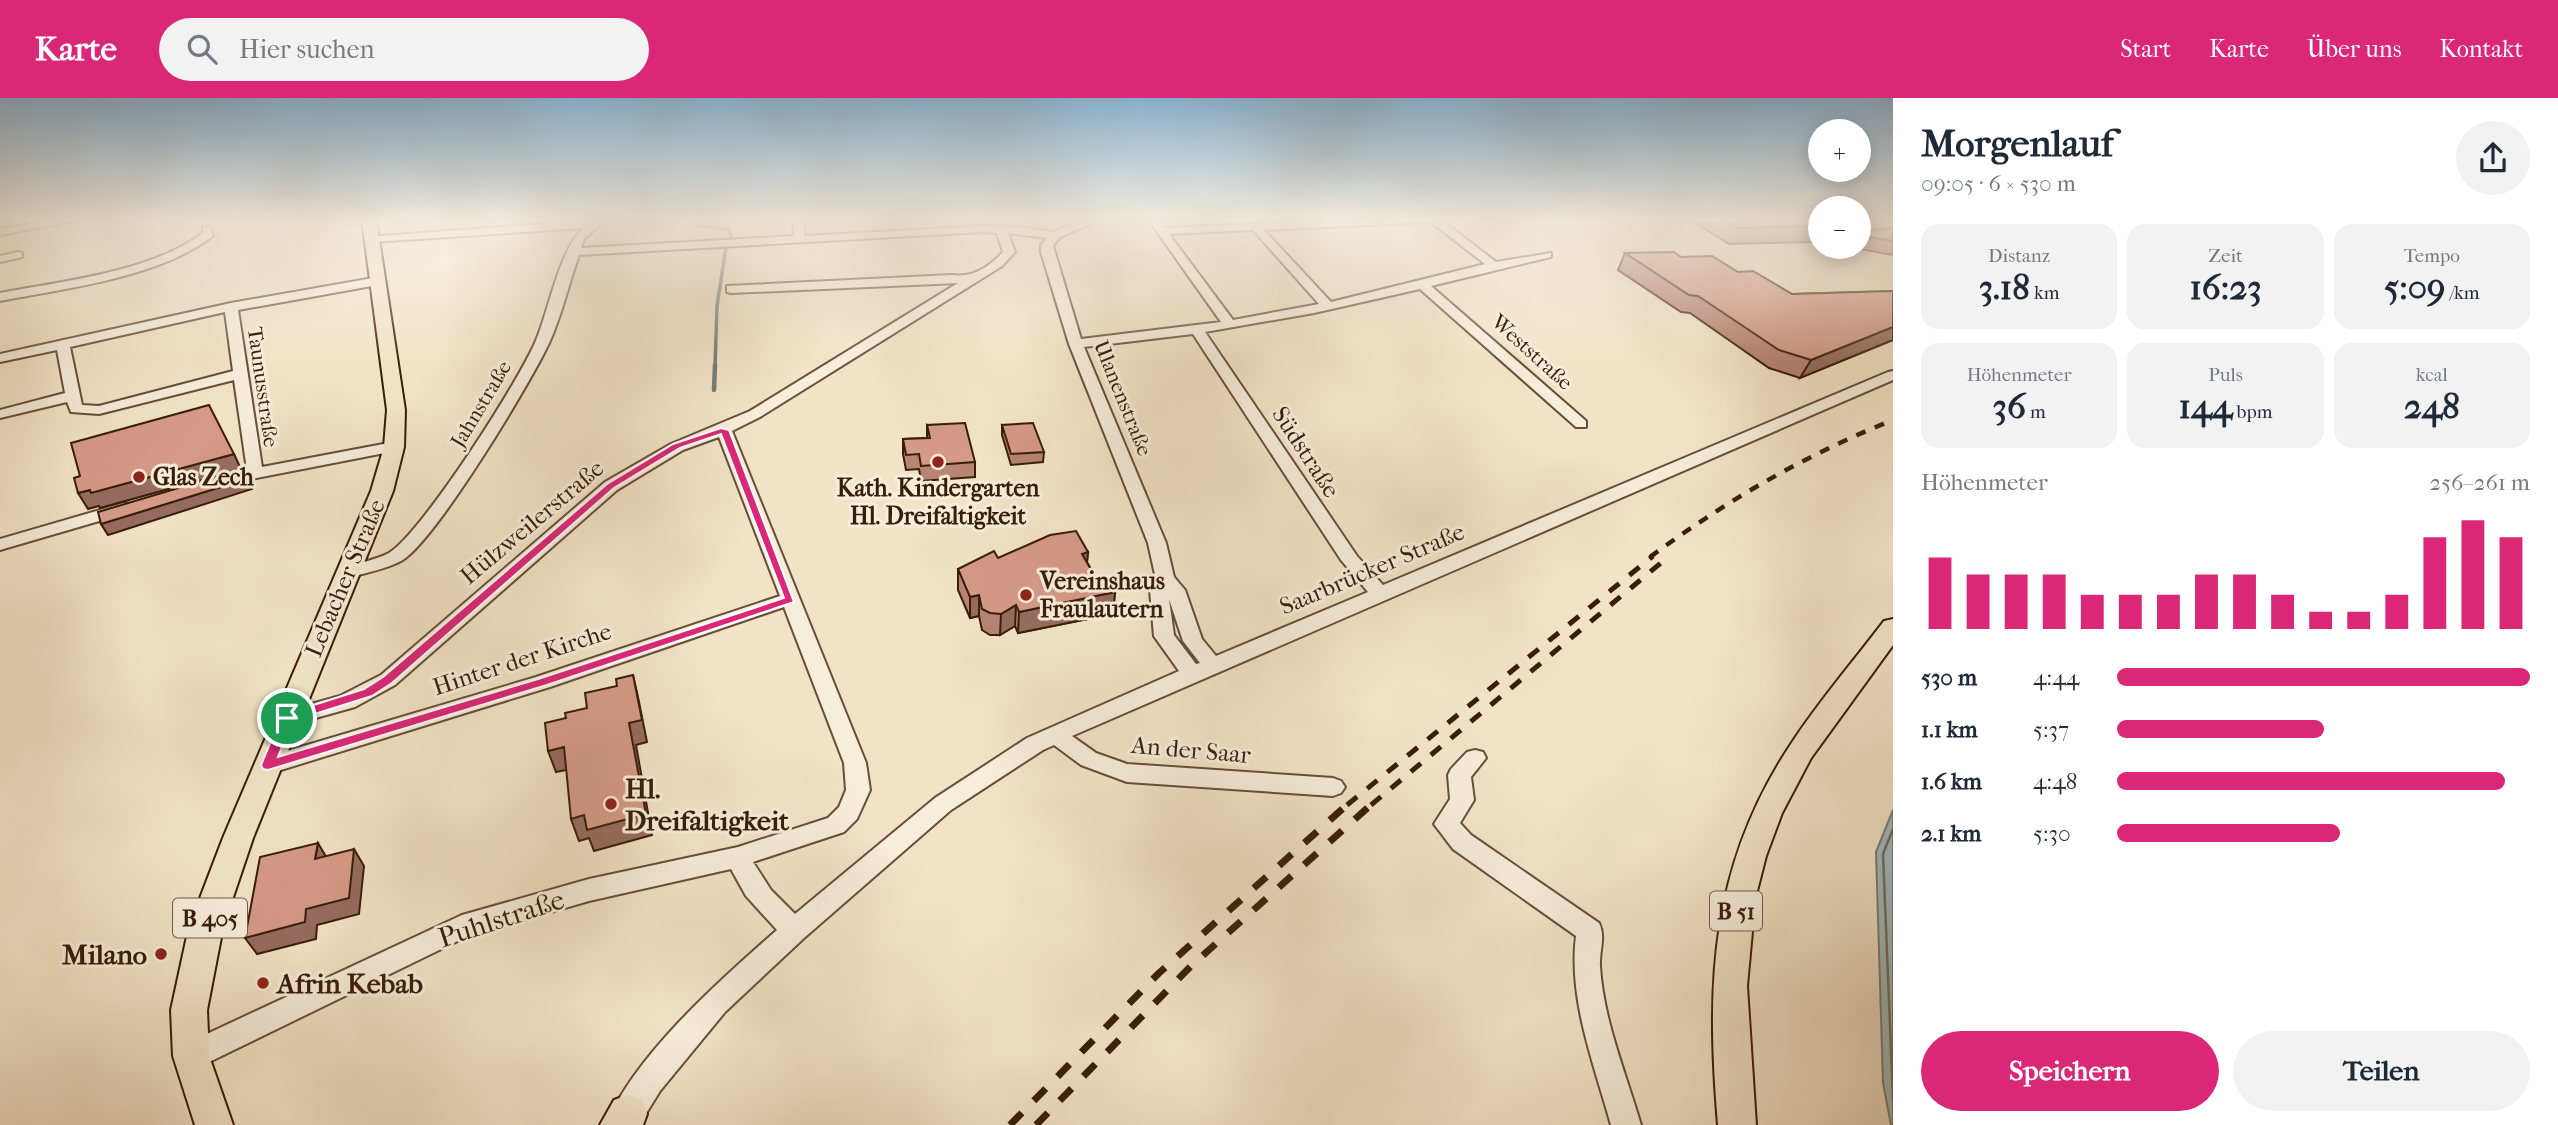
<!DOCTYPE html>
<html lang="de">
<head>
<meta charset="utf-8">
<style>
  body { margin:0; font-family:"IM FELL French Canon",serif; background:#f2f2f3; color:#1f2937; height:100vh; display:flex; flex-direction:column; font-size:26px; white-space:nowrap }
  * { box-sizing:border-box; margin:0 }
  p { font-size:23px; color:#747a83 }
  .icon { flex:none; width:38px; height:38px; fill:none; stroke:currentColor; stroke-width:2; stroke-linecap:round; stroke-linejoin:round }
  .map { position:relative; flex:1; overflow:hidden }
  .sheet { display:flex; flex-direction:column; background:#fff; width:665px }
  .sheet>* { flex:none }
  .controls { position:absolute; left:1808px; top:21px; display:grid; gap:14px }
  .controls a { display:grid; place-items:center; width:63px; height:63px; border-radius:50%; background:#fff; box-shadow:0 4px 18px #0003; font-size:35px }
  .pin { position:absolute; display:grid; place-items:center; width:60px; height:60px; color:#fff; margin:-30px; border:4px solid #fff; border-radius:50%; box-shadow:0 2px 7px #0007 }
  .round { display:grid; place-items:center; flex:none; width:74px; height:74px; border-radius:37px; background:#f2f2f3 }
  .summary { display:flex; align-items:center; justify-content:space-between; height:119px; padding:0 28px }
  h1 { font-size:38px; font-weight:800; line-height:52px }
  .metrics { display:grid; grid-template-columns:repeat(3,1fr); gap:10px; height:119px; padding:7px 28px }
  .metrics div { display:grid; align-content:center; border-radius:18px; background:#f2f2f3; text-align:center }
  .metrics b { font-size:35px; font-weight:800 }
  .metrics small { font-size:19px; font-weight:400 }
  .metrics p { font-size:19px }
  .chart { height:196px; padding:14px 28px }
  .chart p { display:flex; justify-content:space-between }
  .chart svg { width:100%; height:126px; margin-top:7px; stroke:#db2777; stroke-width:6 }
  .button { display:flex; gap:14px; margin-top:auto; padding:14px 28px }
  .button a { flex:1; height:80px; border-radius:42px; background:#db2777; color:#fff; font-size:28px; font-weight:800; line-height:80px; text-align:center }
  .button a+a { background:#f2f2f3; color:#1f2937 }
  ul { padding:0 28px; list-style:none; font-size:23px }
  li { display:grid; grid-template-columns:112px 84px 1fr; align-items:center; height:52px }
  li i { height:18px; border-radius:9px; background:#db2777 }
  header { display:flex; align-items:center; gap:42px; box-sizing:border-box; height:98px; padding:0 35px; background:#db2777; color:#fff }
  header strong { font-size:33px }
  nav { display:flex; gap:38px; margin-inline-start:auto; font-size:24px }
  .search { width:490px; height:63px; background:#f2f2f3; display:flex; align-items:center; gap:18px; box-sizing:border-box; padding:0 24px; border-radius:38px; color:#747a83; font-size:26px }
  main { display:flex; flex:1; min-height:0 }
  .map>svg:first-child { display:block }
  .water { fill:#a0bbc0; stroke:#767c76; stroke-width:2 }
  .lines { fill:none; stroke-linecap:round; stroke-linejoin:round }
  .shore { stroke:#6c6c64; stroke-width:2.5 }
  .stream-far1 { stroke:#767c76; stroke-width:3.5 }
  .stream { stroke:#767c76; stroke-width:4.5 }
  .minor-casing { stroke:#664e38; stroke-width:4 }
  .major-casing { stroke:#381d08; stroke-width:4 }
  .minor { fill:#f7eddb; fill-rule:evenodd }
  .major { fill:#f2e3c7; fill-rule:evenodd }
  .rail-far2 { stroke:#381d08; stroke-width:4.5; stroke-dasharray:10 10; stroke-linecap:butt }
  .rail-far1 { stroke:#381d08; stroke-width:5; stroke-dasharray:13 13; stroke-linecap:butt }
  .rail { stroke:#381d08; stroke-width:7; stroke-dasharray:17 17; stroke-linecap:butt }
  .wall { fill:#b78475; stroke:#381d08; stroke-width:2 }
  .shaded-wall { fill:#956c5f; stroke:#381d08; stroke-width:2 }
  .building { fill:#d59a88; stroke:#381d08; stroke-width:2 }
  .route { fill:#db2777; stroke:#fff; stroke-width:2; fill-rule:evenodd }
  .poi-dot { fill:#8f2418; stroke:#f7eddb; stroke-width:2.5 }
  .labels { text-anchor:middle; stroke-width:6; stroke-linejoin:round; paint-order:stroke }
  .far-street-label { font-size:21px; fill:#381d08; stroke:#f7eddb }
  .shield { fill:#f7eddb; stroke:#715b47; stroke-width:2 }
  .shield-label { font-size:23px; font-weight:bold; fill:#381d08 }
  .street-label { font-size:24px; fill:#381d08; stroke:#f7eddb }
  .poi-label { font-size:24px; font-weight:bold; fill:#381d08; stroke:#f7eddb; text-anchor:start }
  .near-poi-label { font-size:28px; font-weight:bold; fill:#381d08; stroke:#f7eddb; text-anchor:start }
  .near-street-label { font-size:28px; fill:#381d08; stroke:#f7eddb }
</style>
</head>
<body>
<header>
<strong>Karte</strong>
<div class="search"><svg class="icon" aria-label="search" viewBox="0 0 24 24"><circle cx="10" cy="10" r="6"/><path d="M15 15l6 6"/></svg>Hier suchen</div>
<nav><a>Start</a><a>Karte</a><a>Über uns</a><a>Kontakt</a></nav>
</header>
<main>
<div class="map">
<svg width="1893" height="1027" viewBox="0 0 1893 1027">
  <rect width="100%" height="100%" fill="#f2e3c7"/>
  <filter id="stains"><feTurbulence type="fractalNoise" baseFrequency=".00286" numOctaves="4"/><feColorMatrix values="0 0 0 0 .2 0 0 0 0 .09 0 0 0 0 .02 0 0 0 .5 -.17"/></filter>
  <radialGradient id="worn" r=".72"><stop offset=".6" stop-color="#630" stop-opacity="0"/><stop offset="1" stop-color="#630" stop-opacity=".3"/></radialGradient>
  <path class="water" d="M1893,712v315h-2l-8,-42 -7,-231z"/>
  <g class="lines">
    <path class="shore" d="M1893,731l-10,25 10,245"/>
    <path class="stream-far1" d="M695,121v6l34,4 2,8
      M715,269l2,-61 9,-59"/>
    <path class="stream" d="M714,292l1,-25"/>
    <g class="minor-casing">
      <path id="minor" d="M58,121h26l-84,16v-6z
        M606,121l-22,20 -3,9 213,-12 -1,-17h10l2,17 178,-10 36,1 35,5 31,-13h15l-41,19 -6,8 28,93 140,-17 -73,-103h11l6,9 191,-9h84l56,43 55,-9v4l-120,29 155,135v6h-10l-156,-138 -106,24 -109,19 152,224 26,29 505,-213 5,-1v9l-821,356 24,17 31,11 206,14 8,3 4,6 -4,6 -8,3 -206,-14 -46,-17 -27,-20 -11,5 -92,60 -147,128 -79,74 -65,79 -21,34h-33c28,-69 115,-146 171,-195l-31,-34 -15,-27 -142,32 -121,35 -267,130 -10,4 -10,-4 -4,-10 4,-10 281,-131 127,-36 149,-32 90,-29 11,-11 7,-17 -2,-27 -60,-156 -234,80 -282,87 -8,-3 -3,-6 3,-6 276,-82 244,-81 -61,-159 -36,13 -66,40 -222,195 -40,22 -68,19 -8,-3 -3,-5 3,-5 61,-17 41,-21 224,-193 66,-38 79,-33 208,-128 -227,10 -4,-1v-6l225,-11c21,3 37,-8 51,-23l-6,-19 -14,-1 -404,23c-10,28 -17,59 -29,86 -18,40 -116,202 -149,220 -15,8 -35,12 -51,16l-6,-2 -3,-4 3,-4c14,-4 32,-7 45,-14 33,-20 133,-176 148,-215 13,-32 23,-90 47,-110l-212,14 -6,-3 2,-2zM1431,124l54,42 -154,38 -67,-72zM1253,132l66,74 -86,16 -64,-86zM1008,135l39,5 -6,7v7l28,92 79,199 8,36 -6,11 4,46 25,35 -152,67 -92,60 -140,116 -24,-24 -18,-28 91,-30 13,-13 13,-29 -4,-27 -134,-332 28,-14 242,-151 13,-14zM1193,236l148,226 27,32 -152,64 -14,-17 -17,-49 -11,-13 -8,-34 -82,-196zM1169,501l14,42 17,22 -4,1 -22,-29z
        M203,129h8l2,9c-55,42 -146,52 -213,65v-8c63,-12 151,-21 203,-60z
        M18,154l4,1v4l-22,5v-6z
        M379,179l6,4 -2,3 -145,26 24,157 132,-25 8,5 -2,3 -180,35 -6,-2v-6l33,-7 -13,-90 -135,34 -28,-2 -4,-10 -67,16v-8l65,-17 -8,-43 -57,12v-8l231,-51zM225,214l8,59 -134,35 -17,-1 -12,-58z
        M124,405l6,1 2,4 -2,4 -130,38v-11z
        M1475,652l8,2 3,6 -15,19 3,23 -14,23 11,12 128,88c7,14 0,28 1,43 3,53 26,108 41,159h-30c-17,-61 -43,-126 -35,-189l-123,-87 -19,-25 16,-25 -2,-24 3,-6 16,-17z"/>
    </g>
    <g class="major-casing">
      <path id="major" d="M362,121h14l29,191 -1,37 -11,44 -140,347 -30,89 -16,83 2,46 24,69h-38l-22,-69 -2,-46 18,-83 34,-89 148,-347 13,-44 3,-37z
        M1893,521v26l-82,113 -29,55 -16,43 -11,43 -8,87 9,139h-38c-12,-141 -8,-259 73,-381 28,-43 62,-82 93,-123z
        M628,997l14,5 5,14 -4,11h-43l14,-25z"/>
    </g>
    <use href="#minor" class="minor"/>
    <use href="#major" class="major"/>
    <path class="rail-far2" d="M1650,459c76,-56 155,-102 243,-137"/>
    <path class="rail-far1" d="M1347,707l306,-249
      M1371,707l297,-248"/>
    <path class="rail" d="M1010,1027l149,-152 190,-170
      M1036,1027l155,-159 182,-163"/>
  </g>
  <path class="wall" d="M1689,121h121l10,6v6l-6,11 -85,2z
    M1893,130v27l-39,-7v-1h4v-12l3,-4z
    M1625,155l56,4 57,15 54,22 101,-3v49l-93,38 -31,-10 -79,-55 -9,-1 -63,-42z
    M927,327l48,37v15l-54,4 -2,-12 -13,1 -3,-16v-15l24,-1z
    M1002,327l42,27 -1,10 -32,3 -9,-30z
    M1088,454l-1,10 10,18 18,12 -2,22 -95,19 -3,-7 -15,9h-10l-8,-5 -3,-14 -9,2 -12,-28v-21l40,-11z"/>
  <path class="shaded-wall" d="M1893,229v13l-93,38 11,-18z
    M234,356l7,15 -141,39 -1,-2 -11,3 -10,-16z
    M247,381l5,10 -144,46 -7,-11z
    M1088,454l-2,21 -4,-19z
    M1115,494l-2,22 -95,19 1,-21z
    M979,497v21l-9,2v-21z
    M1016,507l-1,21 -15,9 1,-21z
    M633,577l5,22 9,45 -11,3 16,90 -58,16 -5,-13 -10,3 -8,-22 58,-96z
    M564,649l7,22 -15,3 -8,-21z
    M318,745l10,17 -13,-1z
    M354,751l10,17 -5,48 -42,11 -1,14 -59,15 -12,-16 61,-29z"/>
  <path class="building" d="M1722,121h88l10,6v1l-83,2z
    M1893,130v13l-32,-5v-5z
    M1674,154l7,5 31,-1 26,16 15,-1 39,23 101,-3v36l-82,33 -32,-10 -81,-54 -9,-1 -64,-42z
    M209,307l25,49 -143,39 -1,-3 -12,3 -4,-15 6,-2 -9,-33z
    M965,325l10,39 -54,4 -2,-12 -13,1 -3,-16 27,-1 -3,-13z
    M1033,325l11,29 -33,2 -9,-29z
    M243,374l4,7 -146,45 -3,-12 124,-37z
    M1076,433l12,21 -6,2 15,26 10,-2 8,14 -96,20 -3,-7 -15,9 -11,-1 -8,-4 -3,-14 -9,2 -12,-28 36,-18 4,7 52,-23z
    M633,577l9,45 -13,3 17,91 -59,16 -3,-15 -13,4 -7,-72 -16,4 -3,-28 21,-5 -1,-5 22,-5 -2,-15 32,-7 -1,-7z
    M318,745l-3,16 39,-10 -5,49 -43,11 -1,13 -60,16 15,-81z"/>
  <linearGradient id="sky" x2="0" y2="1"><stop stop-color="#8bb7d8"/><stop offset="0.46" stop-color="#f9f2e6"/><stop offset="1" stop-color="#f9f2e6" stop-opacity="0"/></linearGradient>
  <rect width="1893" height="265" fill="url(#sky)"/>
  <path class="route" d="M721,330l8,2 65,172 -247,83 -279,85 -5,-1 -2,-4 21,-50 82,-26 19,-12 224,-193 66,-40zM721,336l63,164 -246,81 -260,78 14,-36 80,-25 20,-13 222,-195 66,-40z"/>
  <g class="poi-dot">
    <circle cx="938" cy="364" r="7"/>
    <circle cx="139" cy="379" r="7"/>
    <circle cx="1026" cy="497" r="7"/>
    <circle cx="611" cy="706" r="7"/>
    <circle cx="161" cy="856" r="7"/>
    <circle cx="263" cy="885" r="7"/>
  </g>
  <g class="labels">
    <g class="far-street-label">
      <text transform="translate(1532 254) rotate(42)" y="7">Weststraße</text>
      <text transform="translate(263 289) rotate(82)" y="7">Taunusstraße</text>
      <text transform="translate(1123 300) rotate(68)" y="7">Ulanenstraße</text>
      <text transform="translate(481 306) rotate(-59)" y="7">Jahnstraße</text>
    </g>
    <g class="shield">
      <rect x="1710" y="793.5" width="52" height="39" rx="5"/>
      <rect x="173" y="800.5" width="74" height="39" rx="5"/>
    </g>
    <g class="shield-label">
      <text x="1736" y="821">B 51</text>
      <text x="210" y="828">B 405</text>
    </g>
    <g class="street-label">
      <text transform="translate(1306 354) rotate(57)" y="8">Südstraße</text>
      <text transform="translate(532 424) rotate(-40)" y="8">Hülzweilerstraße</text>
      <text transform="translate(1372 471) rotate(-23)" y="8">Saarbrücker Straße</text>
      <text transform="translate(345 480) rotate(-67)" y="8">Lebacher Straße</text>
      <text transform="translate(522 561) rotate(-18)" y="8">Hinter der Kirche</text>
      <text transform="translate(1191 652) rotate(5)" y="8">An der Saar</text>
    </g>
    <g class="poi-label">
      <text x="153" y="387">Glas Zech</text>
      <text x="938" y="398" text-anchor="middle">Kath. Kindergarten<tspan x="938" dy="28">Hl. Dreifaltigkeit</tspan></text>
      <text x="1040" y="491">Vereinshaus<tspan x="1040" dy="28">Fraulautern</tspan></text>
    </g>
    <g class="near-poi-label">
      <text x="625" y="700">Hl.<tspan x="625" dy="32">Dreifaltigkeit</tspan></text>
      <text x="147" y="866" text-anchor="end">Milano</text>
      <text x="277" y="895">Afrin Kebab</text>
    </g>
    <g class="near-street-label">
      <text transform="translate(501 820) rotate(-18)" y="10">Puhlstraße</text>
    </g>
  </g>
  <rect width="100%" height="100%" filter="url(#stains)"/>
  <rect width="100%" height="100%" fill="url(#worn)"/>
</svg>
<div class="controls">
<a>+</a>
<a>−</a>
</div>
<div class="pin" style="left:287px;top:620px;background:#1e9e55"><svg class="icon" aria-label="arrive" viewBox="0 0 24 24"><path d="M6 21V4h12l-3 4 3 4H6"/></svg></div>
</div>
<section class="sheet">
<div class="summary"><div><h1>Morgenlauf</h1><p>09:05 · 6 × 530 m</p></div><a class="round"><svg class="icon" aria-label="share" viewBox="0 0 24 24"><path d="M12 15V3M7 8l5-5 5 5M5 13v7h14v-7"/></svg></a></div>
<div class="metrics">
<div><p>Distanz</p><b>3.18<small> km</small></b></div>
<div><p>Zeit</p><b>16:23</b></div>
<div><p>Tempo</p><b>5:09<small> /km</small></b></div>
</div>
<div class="metrics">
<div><p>Höhenmeter</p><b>36<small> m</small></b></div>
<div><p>Puls</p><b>144<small> bpm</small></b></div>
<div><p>kcal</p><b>248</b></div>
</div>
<div class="chart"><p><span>Höhenmeter</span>256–261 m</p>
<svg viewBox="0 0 160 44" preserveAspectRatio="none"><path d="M5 44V19M15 44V25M25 44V25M35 44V25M45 44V32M55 44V32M65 44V32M75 44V25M85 44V25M95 44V32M105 44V38M115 44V38M125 44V32M135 44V12M145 44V6M155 44V12"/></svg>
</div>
<ul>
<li><b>530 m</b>4:44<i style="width:100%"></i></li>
<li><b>1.1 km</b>5:37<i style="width:50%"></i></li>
<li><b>1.6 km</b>4:48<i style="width:94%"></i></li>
<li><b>2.1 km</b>5:30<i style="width:54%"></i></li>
</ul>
<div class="button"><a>Speichern</a><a>Teilen</a></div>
</section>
</main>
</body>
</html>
